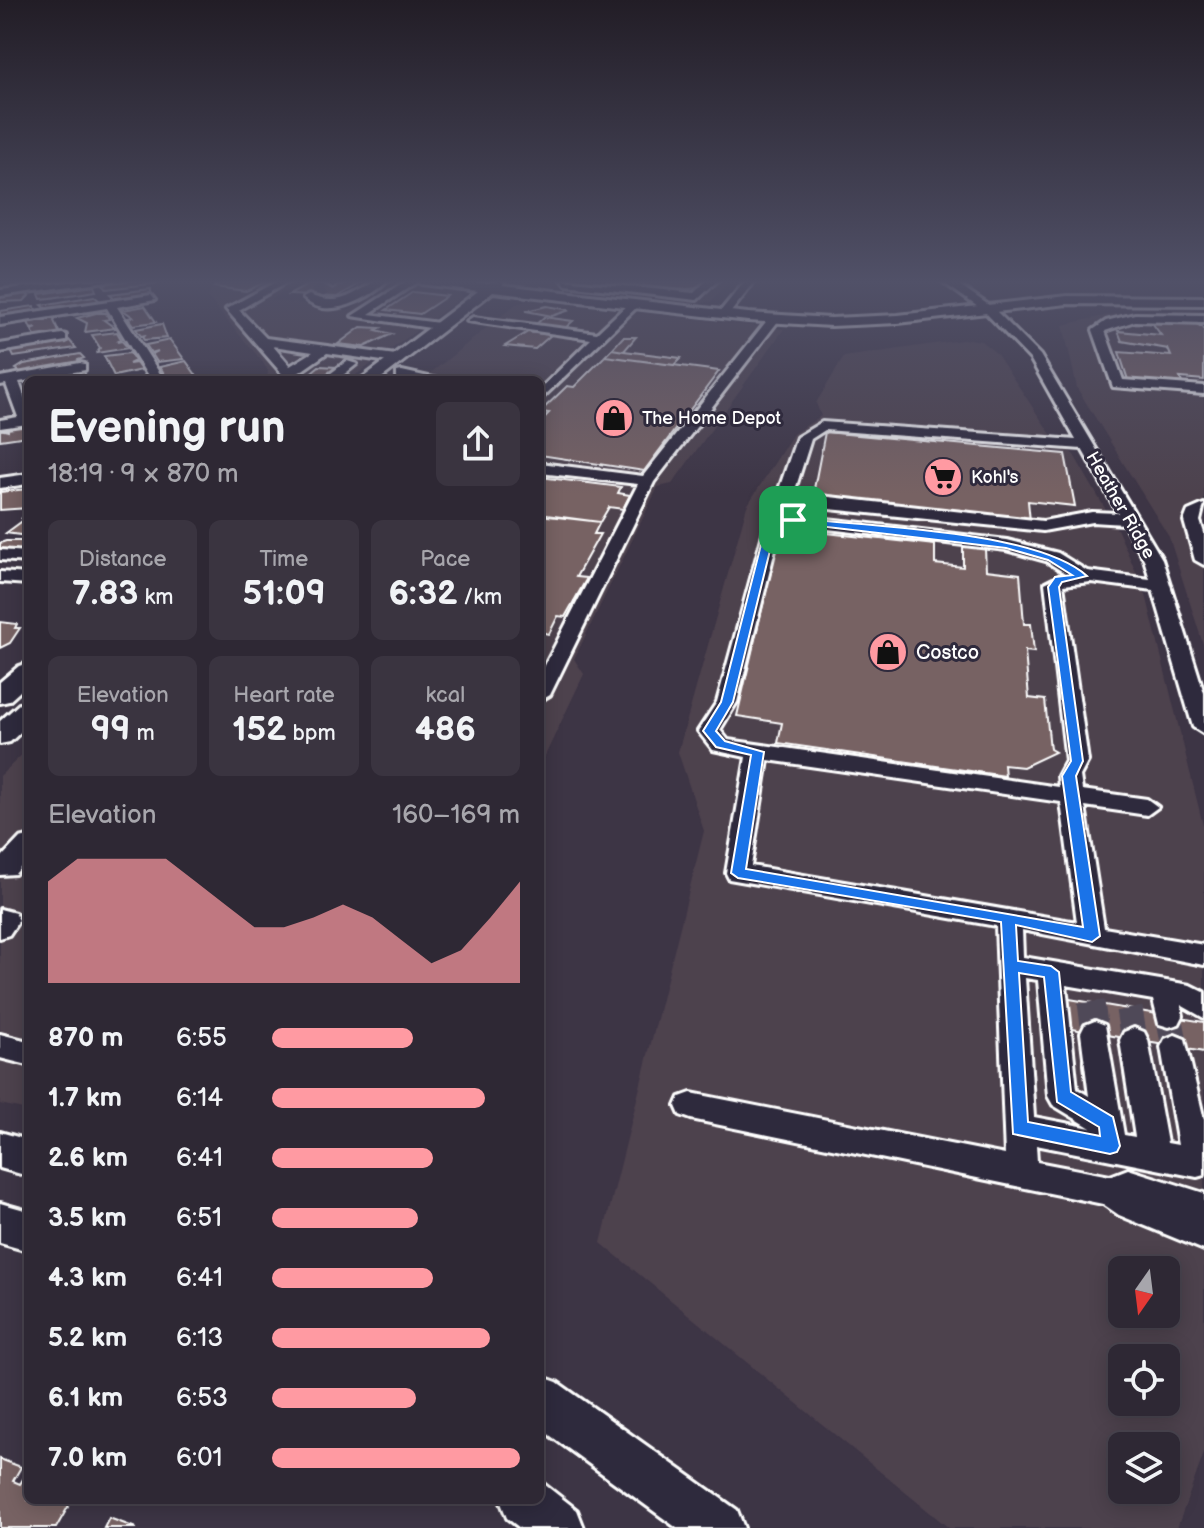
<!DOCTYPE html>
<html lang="en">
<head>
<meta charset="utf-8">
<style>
  body { margin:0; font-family:"Balsamiq Sans",sans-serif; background:#3a3440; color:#f1f3f6; height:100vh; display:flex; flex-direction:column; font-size:30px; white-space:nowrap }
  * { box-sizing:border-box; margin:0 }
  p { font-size:26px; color:#a7a6ac }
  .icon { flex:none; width:44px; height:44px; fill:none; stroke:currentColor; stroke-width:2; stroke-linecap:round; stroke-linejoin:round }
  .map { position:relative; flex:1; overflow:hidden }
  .side { position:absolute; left:24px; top:376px; width:520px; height:1128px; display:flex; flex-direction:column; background:#2e2834; border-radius:12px; box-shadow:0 4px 20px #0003,0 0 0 2px #49444f }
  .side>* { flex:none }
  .needle { width:52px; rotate:194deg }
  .controls { position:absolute; left:1108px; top:1256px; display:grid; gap:16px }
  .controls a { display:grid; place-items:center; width:72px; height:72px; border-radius:12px; background:#2e2834; box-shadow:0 4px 20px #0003,0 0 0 2px #49444f; font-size:40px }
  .pin { position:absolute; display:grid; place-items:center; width:68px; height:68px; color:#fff; margin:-34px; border-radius:16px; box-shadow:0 4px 12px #0006 }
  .round { display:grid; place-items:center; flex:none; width:84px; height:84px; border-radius:12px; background:#3a3440 }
  .head { display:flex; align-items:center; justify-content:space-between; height:136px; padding:0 24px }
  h1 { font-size:44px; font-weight:700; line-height:60px }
  .metrics { display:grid; grid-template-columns:repeat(3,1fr); gap:12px; height:136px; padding:8px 24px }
  .metrics div { display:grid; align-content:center; border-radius:12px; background:#3a3440; text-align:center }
  .metrics b { font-size:34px; font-weight:700 }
  .metrics small { font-size:22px; font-weight:400 }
  .metrics p { font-size:22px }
  .chart { height:224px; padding:16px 24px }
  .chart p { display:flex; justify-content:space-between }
  .chart svg { width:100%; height:144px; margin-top:8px; fill:#ff9aa2; opacity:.7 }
  ul { padding:0 24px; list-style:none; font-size:26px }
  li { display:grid; grid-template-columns:128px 96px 1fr; align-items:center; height:60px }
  li i { height:20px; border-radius:10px; background:#ff9aa2 }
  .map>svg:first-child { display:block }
  .built { fill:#4e424e; fill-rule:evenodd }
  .building { fill:#776264; stroke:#fff; stroke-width:2 }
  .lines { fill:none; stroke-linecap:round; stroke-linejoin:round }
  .minor-tunnel-far1 { stroke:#504958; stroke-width:12; stroke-dasharray:12 6; stroke-linecap:butt }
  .minor-tunnel { stroke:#504958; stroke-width:27; stroke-dasharray:27 13; stroke-linecap:butt }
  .minor-casing { stroke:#fff; stroke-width:6 }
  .major-casing { stroke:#fff; stroke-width:6 }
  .minor { fill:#2f2a3d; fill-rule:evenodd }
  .major { fill:#2f2a3d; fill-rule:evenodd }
  .route { fill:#1a73e8; stroke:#fff; stroke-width:2; fill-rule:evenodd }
  .labels { text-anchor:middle; stroke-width:6; stroke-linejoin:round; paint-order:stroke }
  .far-poi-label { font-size:18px; fill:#fff; stroke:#2f2a3d; text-anchor:start }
  .far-street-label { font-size:18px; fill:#fff; stroke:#2f2a3d }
  .poi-label { font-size:20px; fill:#fff; stroke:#2f2a3d; text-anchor:start }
</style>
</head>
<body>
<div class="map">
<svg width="1204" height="1528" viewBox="0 0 1204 1528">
  <rect width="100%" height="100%" fill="#3d3545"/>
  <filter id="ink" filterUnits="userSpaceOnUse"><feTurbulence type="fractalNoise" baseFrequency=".0125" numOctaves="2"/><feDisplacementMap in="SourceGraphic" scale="16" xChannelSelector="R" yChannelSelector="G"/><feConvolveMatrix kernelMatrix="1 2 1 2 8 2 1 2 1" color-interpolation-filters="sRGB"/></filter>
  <g filter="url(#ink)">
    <path class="built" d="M215,280h90l-35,20 80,10 45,-28 63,9 5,6 -114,83h-82l1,-9 -6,-10 -54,-63z
      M547,280h184l-19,21 -13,3 -147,-17z
      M531,300l253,29 -112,155 -14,3 -84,172 10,15 -44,92v-386h-118l94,-76z
      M1204,309v338l-35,-110 -92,-149 -14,-63 50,-11z
      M969,339l12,2 15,12 54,80 24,22 44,76 28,64 58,234v624l-27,75h-228l-348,-285 103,-412 -26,-79 69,-246 46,-72 28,-18 -5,-13 28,-46zM1122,1270h44v44h-44zM1122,1358h44v44h-44zM1122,1446h44v44h-44z
      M28,749v361l-28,-6v-328z"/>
    <path class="building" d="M133,280h25l2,3 -54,6 -3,-5z
      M222,280h48l-24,11 -32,-4z
      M640,280h66l-8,8 -20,2 -33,-4z
      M349,281l12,2 -24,14 -48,-2 20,-11 34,1z
      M94,286l2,5 -45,7 -10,1 -2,-5z
      M151,289v6l-33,6 -8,-7z
      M413,292l34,4 -27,18 -34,-4z
      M5,295l21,-1 3,2 -5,5 -24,1v-5z
      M94,296l6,5 -1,3 -50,7 -7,-6z
      M34,306l3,5 -4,2 -33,5v-7z
      M145,306l11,16 -23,3 -5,-7 5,-1 -10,-7z
      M547,306l23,4 -18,6 -26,-5z
      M96,313h10l3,6 -5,1 11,8 -30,4 2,-9 -10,-5z
      M544,317l29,4 -9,8 -30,-3z
      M57,318l-3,3 6,13 -19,3h-6l-3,-7 5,-2 -6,1 -3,-7z
      M1187,319l17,9v52l-24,-2 3,7 -55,-5 -9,-28 52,4 -3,-7 -46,-8 -4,-10 43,4 -11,-15z
      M162,324l5,14 -23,2 -2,-3 4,-2 -5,1 -5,-7z
      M361,327l19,1 -4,2 16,4 -28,13 -26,-3z
      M117,332l4,7 -4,3 5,-1 6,7 -31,5 3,-5 -8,-13z
      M528,332l23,3 -16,14 -30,-3z
      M623,337h13l-12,14 -12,-2z
      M69,340l7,8 -62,9 -3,-6z
      M170,340l14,19 -27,3 -5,-8 6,-3 -7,2 -5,-8z
      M612,349l12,2 57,7 -7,7 -69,-9z
      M130,353l5,8 -6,3 7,-1 5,7 -27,6 -10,-20z
      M80,354l4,4 -6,2 3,5 -26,1 -31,8 -8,-5 8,-5z
      M605,356l114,15 -75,100 -104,-16v-33l9,-9 -9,-1 27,-26 7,1z
      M186,361l13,18 -31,1 -2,-3 8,-1 -9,-1 -5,-8z
      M319,366l18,1 4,2 -15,11h-24z
      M84,372l4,8 -36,-1 19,-6z
      M28,424v12l-28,4v-11l8,2v-3z
      M825,432l240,22 10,52 -47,-5 2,20 -218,-22z
      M540,477l81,10 -3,6 12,2 -7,14 -14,-2 -9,15 -60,-7z
      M27,489l1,19 -28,2v-18z
      M28,513v23l-22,-3 19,-14 -3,-1z
      M546,515l54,7 -6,12h6l-24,43 11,1 -22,39 -7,-1 -9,18 -9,-2v-107z
      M781,528l154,17v19l28,3v-21l22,3 1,21 34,4 4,50h7l3,28 -9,-1 4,47 16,2 5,49 5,3 -32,15 -19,-2 1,11 -227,-33 4,-20 -45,-7z
      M6,541h19l3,10 -28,-2v-6z
      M0,622l17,2 -2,4h5l-10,15 -10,5z
      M1058,997l146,25v30l-143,-25z
      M0,1459l21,8 -8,14 7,3 8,-13v29h44l-16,28h-56z
      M109,1518l27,10h-32z"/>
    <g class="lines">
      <path class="minor-tunnel-far1" d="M314,295l19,-11"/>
      <path class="minor-tunnel" d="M1091,1002l4,31
        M1129,1009l5,31
        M1169,1016l6,31"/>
      <g class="minor-casing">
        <path id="minor" d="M84,280h29l-113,16v-6z
          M279,280h12l-52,30 27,28 130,17 6,4 -6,4 -69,-10 -33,23h-10l-58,-67zM273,346l40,6 -23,14z
          M333,280h12l-12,7 -5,-3z
          M377,280h12c-20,19 -62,42 -86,18l6,-3c29,12 42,1 68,-15z
          M408,280h12l-51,34 70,9 6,4 -2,3 -91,-14z
          M562,280l132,13 13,-13h11l-21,20 -131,-15z
          M746,280h10l-29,37h-8v-4z
          M940,280h12l41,28 47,47 122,204 42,134v41l-11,-7 -40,-137 -62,-8 -28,3 25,176 -8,15 2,14 65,9 11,8 -11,8 -62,-9 19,122 100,17v20l-182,-35 1,27 167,28 14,7v26l-23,-13 2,11 -4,8 -10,3 -10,-3 -6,-24 -87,-15 11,104 12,7 -8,-63 4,-8 10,-4 10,4 19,110 11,2 -15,-97 4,-8 10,-4 10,4 4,8 19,103 11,2 -17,-98 4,-8 10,-4 10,4 19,81v55l-7,2 -161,-32 1,17 73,14 18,-7 76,24v57l-85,-35 -16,-11 -412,-85 -11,-4 -4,-9 4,-9 11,-4 314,62 -9,-229 -267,-47 -3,-6 20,-116 -33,-7 -15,-19 19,-29 49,-179 27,-8 214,25 51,13 29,18 63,8 -6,-20 -20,-35 -32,-2 -49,9 -243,-25 -23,-11 20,-58 25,-15 254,18 -45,-80 -46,-48zM825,430l257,19 36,64 -26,-1 -49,9 -249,-28 17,-54zM794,525l212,25 40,11 19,12 -20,10 21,178 -8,15 1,11 -331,-47 -8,-10 17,-28 43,-173zM768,760l293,42 16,120 -326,-56zM1025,978l13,2 10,116 5,9 38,23 -57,-11z
          M151,295l4,5 -38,7 47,73h-14l-43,-72 -107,17v-8z
          M629,303l10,2 -99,95v-11l51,-50 -124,-18 6,-4 124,16z
          M1135,314l69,1v8l-69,-2 -30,10 18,49 81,6v8l-91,-7 -20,-57 13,-9z
          M769,318l10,2 -125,162 -104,213 -10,6v-26l98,-191 -98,-11v-10l103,13z
          M62,334l4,1v6l-66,11v-8z
          M347,361l10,3 -20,16h-15z
          M80,363l5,1v6l-66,12 9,25v17l-28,4v-8l18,-3 -12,-33 -6,1v-8z
          M402,371l40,9 -45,-2v-6z
          M28,474v10l-28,4v-10z
          M1204,504l-4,17 4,12v32l-9,-5 -11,-39 4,-10z
          M0,550l28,2v10l-28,-2z
          M0,572l28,2v10l-28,-2z
          M28,836v23l-13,15 -15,1v-16l20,-21z
          M0,909l15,4 4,7 -10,15 -9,3z
          M0,1034l28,7v24l-28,-7z"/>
      </g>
      <g class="major-casing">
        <path id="major" d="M414,280l73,3 16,-3v5l245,28 83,5 67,-3 169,-19 137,1v8l-137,-1 -169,19 -67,3 -83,-5 -255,-29 -114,88h-19l118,-89 -57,-7z
          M28,663v21l-19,17 -9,2v-21l19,-16z
          M28,702v23l-18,17 -10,2v-23l19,-17z
          M0,1132l28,8v36l-28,-8z
          M0,1203l28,8v40l-28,-8z
          M540,1376l17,6 180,128 7,18h-67l-137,-100z
          M540,1481l37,29 7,18h-64l-13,-10 -7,-18h40z"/>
      </g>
      <use href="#minor" class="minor"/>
      <use href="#major" class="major"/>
    </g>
  </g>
  <linearGradient id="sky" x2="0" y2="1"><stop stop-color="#221d26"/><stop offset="0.57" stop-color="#515168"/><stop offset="1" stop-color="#515168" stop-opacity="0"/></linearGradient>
  <rect width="1204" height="494" fill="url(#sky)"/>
  <path class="route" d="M793,518c72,8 243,12 294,58l-25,6 -3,5 24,174 -7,15 24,160 -8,6 -76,-17 2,36 33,5 8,6 12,120 42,25 7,29 -3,6 -7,2 -97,-20 -12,-212 -263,-44 -7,-5 20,-118 -35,-8 -13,-16 18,-29 44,-173 9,-8zM793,523l213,25 42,12 24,15 -17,2 -7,10 23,174 -9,15 21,151 -337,-58 18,-117 -39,-11 -9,-10 17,-29 42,-172 5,-5zM1019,973l25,4 13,125 42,25 1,9 -72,-14z"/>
  <defs>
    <g id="shop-disc" transform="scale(2)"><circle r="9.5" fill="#ff9aa2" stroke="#2f2a3d"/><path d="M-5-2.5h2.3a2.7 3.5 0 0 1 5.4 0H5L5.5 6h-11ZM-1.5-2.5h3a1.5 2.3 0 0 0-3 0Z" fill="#111"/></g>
    <g id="supermarket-disc" transform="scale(2)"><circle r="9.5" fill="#ff9aa2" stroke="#2f2a3d"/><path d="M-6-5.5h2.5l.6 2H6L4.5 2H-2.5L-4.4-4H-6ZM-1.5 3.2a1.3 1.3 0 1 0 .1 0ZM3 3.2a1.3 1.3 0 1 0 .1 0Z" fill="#111"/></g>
  </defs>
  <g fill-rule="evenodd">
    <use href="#shop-disc" x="614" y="418"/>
    <use href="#supermarket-disc" x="943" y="477"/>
    <use href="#shop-disc" x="888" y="652"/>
  </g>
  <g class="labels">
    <g class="far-poi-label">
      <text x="642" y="424">The Home Depot</text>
      <text x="971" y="483">Kohl's</text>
    </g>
    <g class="far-street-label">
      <text transform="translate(1121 505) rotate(60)" y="6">Heather Ridge</text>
    </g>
    <g class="poi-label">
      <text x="916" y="659">Costco</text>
    </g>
  </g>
</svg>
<div class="controls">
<a><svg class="needle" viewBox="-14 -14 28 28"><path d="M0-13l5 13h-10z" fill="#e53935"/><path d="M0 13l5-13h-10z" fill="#a7a6ac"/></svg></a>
<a><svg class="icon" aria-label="locate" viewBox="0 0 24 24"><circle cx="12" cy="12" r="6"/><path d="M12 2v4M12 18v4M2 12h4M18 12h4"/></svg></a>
<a><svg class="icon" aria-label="layers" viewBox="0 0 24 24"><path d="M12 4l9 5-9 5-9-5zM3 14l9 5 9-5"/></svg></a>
</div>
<div class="pin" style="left:793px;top:520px;background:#1e9e55"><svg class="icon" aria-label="arrive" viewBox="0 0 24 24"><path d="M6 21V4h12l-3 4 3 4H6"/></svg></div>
<section class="side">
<div class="head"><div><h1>Evening run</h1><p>18:19 · 9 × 870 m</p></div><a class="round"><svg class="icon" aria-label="share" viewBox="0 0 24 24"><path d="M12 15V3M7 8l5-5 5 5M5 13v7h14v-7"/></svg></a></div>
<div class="metrics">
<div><p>Distance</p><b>7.83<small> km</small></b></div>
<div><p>Time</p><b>51:09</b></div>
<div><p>Pace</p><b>6:32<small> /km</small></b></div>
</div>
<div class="metrics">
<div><p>Elevation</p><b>99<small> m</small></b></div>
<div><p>Heart rate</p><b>152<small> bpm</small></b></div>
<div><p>kcal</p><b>486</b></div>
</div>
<div class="chart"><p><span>Elevation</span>160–169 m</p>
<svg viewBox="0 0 160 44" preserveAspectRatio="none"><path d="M0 44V13L10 6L20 6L30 6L40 6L50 13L60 20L70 27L80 27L90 24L100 20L110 24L120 31L130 38L140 34L150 24L160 13V44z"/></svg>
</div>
<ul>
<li><b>870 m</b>6:55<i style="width:57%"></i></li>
<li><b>1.7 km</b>6:14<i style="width:86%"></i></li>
<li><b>2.6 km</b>6:41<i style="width:65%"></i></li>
<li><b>3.5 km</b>6:51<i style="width:59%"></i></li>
<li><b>4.3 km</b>6:41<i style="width:65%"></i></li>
<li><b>5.2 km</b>6:13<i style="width:88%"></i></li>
<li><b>6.1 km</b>6:53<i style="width:58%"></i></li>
<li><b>7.0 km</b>6:01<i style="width:100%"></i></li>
</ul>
</section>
</div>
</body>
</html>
